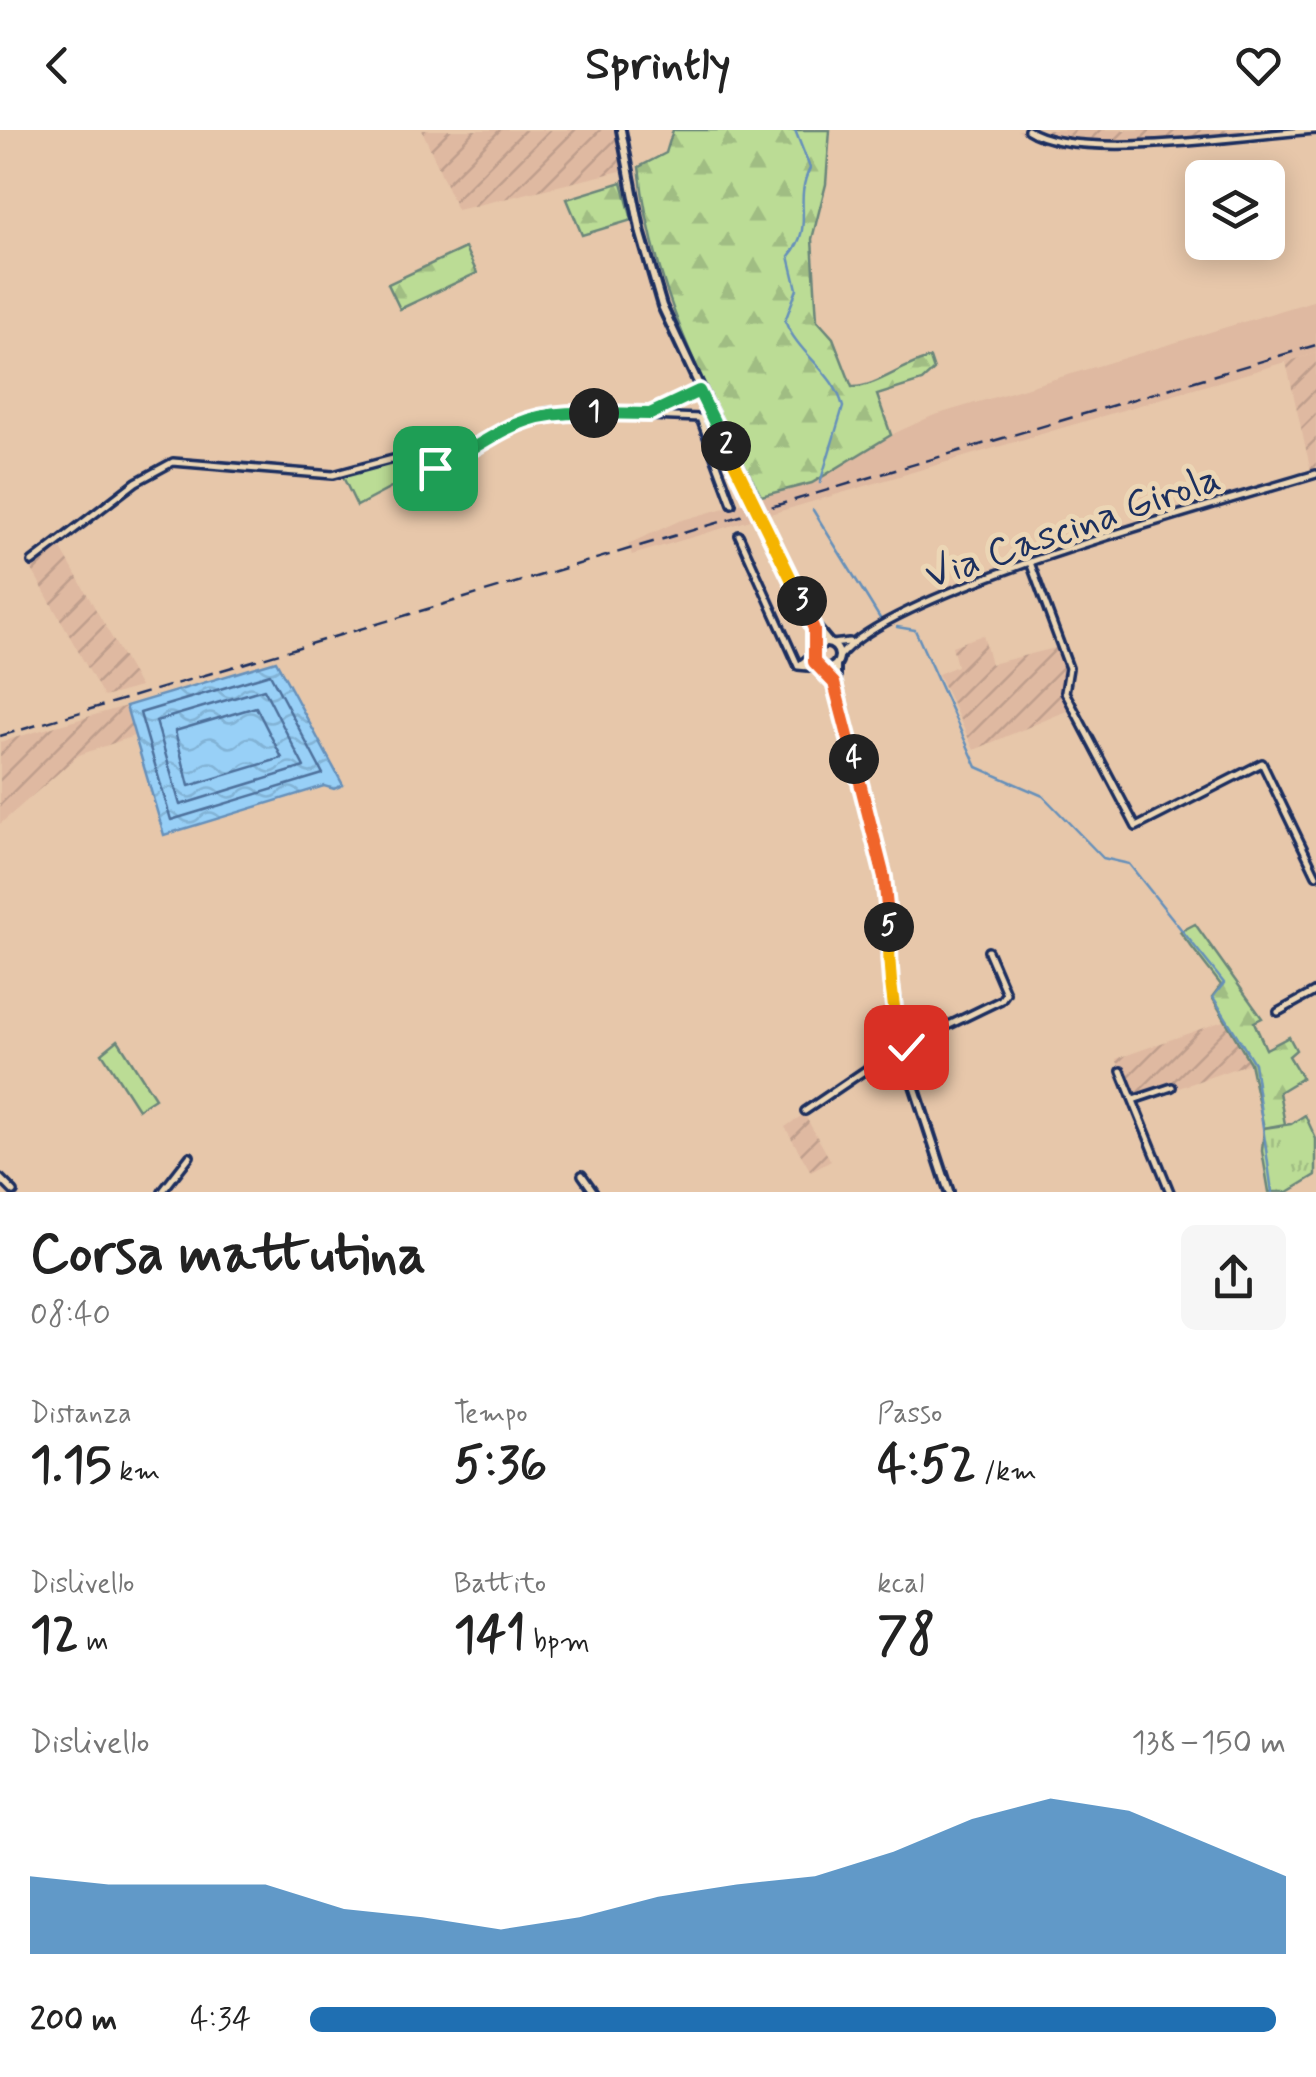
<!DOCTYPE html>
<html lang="it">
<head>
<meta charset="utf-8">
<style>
  body { margin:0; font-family:Mynerve,sans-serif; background:#f6f6f6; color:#222; height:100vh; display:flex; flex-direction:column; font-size:38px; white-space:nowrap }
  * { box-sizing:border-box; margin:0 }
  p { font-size:32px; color:#767676 }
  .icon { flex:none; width:55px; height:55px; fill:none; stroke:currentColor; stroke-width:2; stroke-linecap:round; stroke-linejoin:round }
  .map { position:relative; height:1062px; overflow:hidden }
  .drawer { display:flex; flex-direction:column; background:#fff; flex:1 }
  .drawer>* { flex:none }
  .fabs { position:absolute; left:1185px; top:30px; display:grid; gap:20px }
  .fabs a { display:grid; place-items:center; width:100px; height:100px; border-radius:15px; background:#fff; box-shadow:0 5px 25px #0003; font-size:50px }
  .pin { position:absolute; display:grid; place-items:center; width:85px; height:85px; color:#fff; margin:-42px; border-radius:20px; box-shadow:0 5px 15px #0006 }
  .km { position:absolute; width:50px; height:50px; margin:-25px; border-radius:50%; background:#222; color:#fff; font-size:28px; line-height:50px; text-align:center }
  .round { display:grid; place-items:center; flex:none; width:105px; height:105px; border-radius:15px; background:#f6f6f6 }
  .headline { display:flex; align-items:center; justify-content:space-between; height:170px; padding:0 30px }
  h1 { font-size:55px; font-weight:700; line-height:75px }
  .stats { display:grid; grid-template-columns:repeat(3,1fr); gap:15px; height:170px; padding:10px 30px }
  .stats div { display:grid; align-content:center }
  .stats b { font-size:50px; font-weight:700 }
  .stats small { font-size:28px; font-weight:400 }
  .stats p { font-size:28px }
  .chart { height:280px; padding:20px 30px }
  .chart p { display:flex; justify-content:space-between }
  .chart svg { width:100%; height:180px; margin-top:10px; fill:#1f6fb2; opacity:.7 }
  ul { padding:0 30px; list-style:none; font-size:32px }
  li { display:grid; grid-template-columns:160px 120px 1fr; align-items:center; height:75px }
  li i { height:25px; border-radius:12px; background:#1f6fb2 }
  header { display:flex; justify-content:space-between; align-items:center; height:130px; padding:0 30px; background:#fff; font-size:45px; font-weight:700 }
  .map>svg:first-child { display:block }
  .built { fill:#dfb9a1 }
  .industrial { fill:url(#industrial-furrows) }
  .green { fill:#bbdc95; stroke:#6b867a; stroke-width:2.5 }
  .forest { fill:url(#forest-firs); stroke:#6b867a; stroke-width:2.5 }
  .park { fill:url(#park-tufts); stroke:#6b867a; stroke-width:2.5 }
  .water { fill:url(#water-waves); stroke:#6690ba; stroke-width:2.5 }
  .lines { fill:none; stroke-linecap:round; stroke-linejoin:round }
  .shore { stroke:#4d6f9b; stroke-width:2.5 }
  .stream { stroke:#6690ba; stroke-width:2.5 }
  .minor-casing { stroke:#1b2f5e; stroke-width:12 }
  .tertiary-casing { stroke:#1b2f5e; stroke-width:14 }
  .minor { stroke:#ecd6b5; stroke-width:5 }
  .tertiary { stroke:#ecd6b5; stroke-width:6 }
  .rail { stroke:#1b2f5e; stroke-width:2.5; stroke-dasharray:15 8; stroke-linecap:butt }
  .tertiary-bridge-casing { stroke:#1b2f5e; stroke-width:14; stroke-linecap:butt }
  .tertiary-bridge { stroke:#ecd6b5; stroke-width:6 }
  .split-1-casing { stroke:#fff; stroke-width:20 }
  .split-2-casing { stroke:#fff; stroke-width:20 }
  .split-3-casing { stroke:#fff; stroke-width:20 }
  .split-4-casing { stroke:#fff; stroke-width:20 }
  .split-5-casing { stroke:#fff; stroke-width:20 }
  .split-6-casing { stroke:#fff; stroke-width:20 }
  .split-1 { stroke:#22a559; stroke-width:12 }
  .split-2 { stroke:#22a559; stroke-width:12 }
  .split-3 { stroke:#f5b400; stroke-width:12 }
  .split-4 { stroke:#f0652b; stroke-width:12 }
  .split-5 { stroke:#f0652b; stroke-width:12 }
  .split-6 { stroke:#f5b400; stroke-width:12 }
  .labels { text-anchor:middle; stroke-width:10; stroke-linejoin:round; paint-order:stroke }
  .street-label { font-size:40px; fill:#1b2f5e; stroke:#ecd6b5 }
</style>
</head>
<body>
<header><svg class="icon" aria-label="back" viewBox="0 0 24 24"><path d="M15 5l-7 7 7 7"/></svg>Sprintly<svg class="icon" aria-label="heart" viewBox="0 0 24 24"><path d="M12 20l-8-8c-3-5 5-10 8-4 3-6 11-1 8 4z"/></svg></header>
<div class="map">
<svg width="1316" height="1062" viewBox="0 0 1316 1062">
  <defs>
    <pattern id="industrial-furrows" width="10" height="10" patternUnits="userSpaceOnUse" patternTransform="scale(2.5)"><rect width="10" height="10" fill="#dfb9a1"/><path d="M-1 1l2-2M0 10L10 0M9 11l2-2" fill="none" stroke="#bf9f8d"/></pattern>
    <pattern id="forest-firs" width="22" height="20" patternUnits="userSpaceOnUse" patternTransform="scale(2.5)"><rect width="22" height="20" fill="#bbdc95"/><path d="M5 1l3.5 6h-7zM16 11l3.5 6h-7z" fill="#a0bd83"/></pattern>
    <pattern id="park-tufts" width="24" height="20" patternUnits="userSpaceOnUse" patternTransform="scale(2.5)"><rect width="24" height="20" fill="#bbdc95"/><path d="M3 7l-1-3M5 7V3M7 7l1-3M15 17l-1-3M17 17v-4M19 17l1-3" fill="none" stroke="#a0bd83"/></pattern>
    <pattern id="water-waves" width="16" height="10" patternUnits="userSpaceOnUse" patternTransform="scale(2.5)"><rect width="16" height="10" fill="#98d0f7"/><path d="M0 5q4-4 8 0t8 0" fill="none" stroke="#82b3d6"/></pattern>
  </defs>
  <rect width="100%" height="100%" fill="#e7c7aa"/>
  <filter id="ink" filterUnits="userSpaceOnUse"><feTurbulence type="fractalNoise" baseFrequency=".01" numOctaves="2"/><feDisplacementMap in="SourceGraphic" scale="20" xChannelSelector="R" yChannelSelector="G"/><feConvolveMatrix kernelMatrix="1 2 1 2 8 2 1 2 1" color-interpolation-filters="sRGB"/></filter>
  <g filter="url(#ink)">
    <path class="built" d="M1316,170v53l-684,202 -4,-11 51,-23 133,-38 79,-48 41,-19z"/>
    <path class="industrial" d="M422,0h195l8,40 -168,40z
      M1017,0h299v4l-142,12 -116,2z
      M1316,223v116l-5,2 -25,-109z
      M59,415l81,142 -36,10 -74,-131z
      M983,505l8,29 72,-18 7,22 -1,24 7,15 -102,43 -36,-76 19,-8 -5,-20z
      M126,576l8,30 -55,19 -79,69v-82z
      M1226,890l24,43 -114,40 -20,-44z
      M804,984l27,47 -20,11 -26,-45z"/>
    <path class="green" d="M385,332l36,10 -64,34 -14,-29z
      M118,910l37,58 -17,11 -36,-56z"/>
    <path class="forest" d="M673,0h157l-4,54 -14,55 5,81 16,18 19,49c23,1 51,-23 78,-29l4,12 -12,11 -45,14 14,40 -79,48 -51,13c-56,-107 -109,-208 -122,-329l27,-14z
      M622,52l10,38 -50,15 -15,-36z
      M465,118l12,25 -77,36 -12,-25z
      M1195,794l67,94 -8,4 12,27 23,-12 7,13 -7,6 13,22 -23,14 6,32 -21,4 -14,-65 -38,-66 9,-12 -41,-53z"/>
    <path class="park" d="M1305,985l11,24v36l-28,17h-19l-7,-41 2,-23 27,-4z"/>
    <path class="water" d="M276,531l67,124 -9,4 -10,-3 -160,49 -38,-129z"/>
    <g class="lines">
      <path class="shore" d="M270,544l53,100 -152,46 -31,-107z
        M264,559l40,78 -124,38 -24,-84z
        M256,577l26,51 -93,28 -14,-55z"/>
      <path class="stream" d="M795,0l15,38c-18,36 6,56 -21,88l8,33 -12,32c13,33 50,52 58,86l-23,76
        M813,380l68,110
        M897,497l18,3 62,137 66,29 60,62 26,6 95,119 -11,14 41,66 18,129"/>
      <g class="minor-casing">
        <path id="minor" d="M1028,0c48,32 226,4 288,0
          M653,282l46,-21
          M739,405l59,131
          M32,432l104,-80 37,-20 160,13 60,-16 38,11 82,-46 36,-12 151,6 32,86
          M1031,435l38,103 -4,24 71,135 126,-64 54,112
          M832,514l17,-2
          M839,527c51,-67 383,-154 477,-183
          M800,535l13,-11
          M798,536l21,2
          M1278,882l38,-21
          M1121,941l49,121
          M1133,970l39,-13
          M805,981l84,-57 112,-54 5,-7 -18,-42
          M582,1045l12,17
          M0,1048l14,14
          M162,1062l28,-36"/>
      </g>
      <g class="tertiary-casing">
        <path id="tertiary" d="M621,0l20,104 21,72 90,192
          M763,390l51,105 15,18
          M813 526a13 13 0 1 1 26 0a13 13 0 1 1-26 0Z
          M836,535v23l48,189 5,38 -1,41 14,93 47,143"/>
      </g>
      <use href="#minor" class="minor"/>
      <use href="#tertiary" class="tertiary"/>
      <path class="rail" d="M0,606l1316,-391"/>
      <g class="tertiary-bridge-casing">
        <path id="tertiary-bridge" d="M752,368l11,22"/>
      </g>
      <use href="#tertiary-bridge" class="tertiary-bridge"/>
    </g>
  </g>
  <g class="lines" filter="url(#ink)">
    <g class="split-1-casing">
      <path id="split-1" d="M435,338c67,-31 77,-58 159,-55"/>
    </g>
    <g class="split-2-casing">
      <path id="split-2" d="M594,283l56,1 49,-23 27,55"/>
    </g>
    <g class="split-3-casing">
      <path id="split-3" d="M726,316l76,155"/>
    </g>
    <g class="split-4-casing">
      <path id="split-4" d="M802,471l12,28v33l20,21 20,76"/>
    </g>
    <g class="split-5-casing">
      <path id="split-5" d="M854,629l30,118 5,50"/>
    </g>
    <g class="split-6-casing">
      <path id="split-6" d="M889,797c-1,40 4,83 13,122l4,-2"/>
    </g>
    <use href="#split-1" class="split-1"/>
    <use href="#split-2" class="split-2"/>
    <use href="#split-3" class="split-3"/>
    <use href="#split-4" class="split-4"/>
    <use href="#split-5" class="split-5"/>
    <use href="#split-6" class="split-6"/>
  </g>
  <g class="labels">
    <g class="street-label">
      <text transform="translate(1072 395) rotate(-19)" y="14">Via Cascina Girola</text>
    </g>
  </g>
</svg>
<div class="fabs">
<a><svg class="icon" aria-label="layers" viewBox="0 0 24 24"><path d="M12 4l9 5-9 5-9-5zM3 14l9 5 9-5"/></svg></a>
</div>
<div class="pin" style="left:435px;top:338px;background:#1e9e55"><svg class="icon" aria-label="arrive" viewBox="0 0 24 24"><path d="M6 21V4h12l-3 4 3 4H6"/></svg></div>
<div class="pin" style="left:906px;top:917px;background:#d93025"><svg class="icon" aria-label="check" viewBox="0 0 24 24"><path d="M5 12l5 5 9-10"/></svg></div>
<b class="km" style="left:594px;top:283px">1</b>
<b class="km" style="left:726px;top:316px">2</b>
<b class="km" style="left:802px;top:471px">3</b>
<b class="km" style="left:854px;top:629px">4</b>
<b class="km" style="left:889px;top:797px">5</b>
</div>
<section class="drawer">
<div class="headline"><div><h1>Corsa mattutina</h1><p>08:40</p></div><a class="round"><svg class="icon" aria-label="share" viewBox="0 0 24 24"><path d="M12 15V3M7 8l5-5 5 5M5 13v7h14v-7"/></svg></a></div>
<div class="stats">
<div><p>Distanza</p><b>1.15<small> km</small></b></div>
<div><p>Tempo</p><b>5:36</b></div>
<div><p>Passo</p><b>4:52<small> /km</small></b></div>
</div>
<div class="stats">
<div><p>Dislivello</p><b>12<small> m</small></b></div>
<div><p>Battito</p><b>141<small> bpm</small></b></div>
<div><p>kcal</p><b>78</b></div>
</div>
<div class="chart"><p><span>Dislivello</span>138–150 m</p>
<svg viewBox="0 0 160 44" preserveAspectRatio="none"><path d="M0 44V25L10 27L20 27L30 27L40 33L50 35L60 38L70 35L80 30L90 27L100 25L110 19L120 11L130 6L140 9L150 17L160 25V44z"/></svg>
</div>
<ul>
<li><b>200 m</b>4:34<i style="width:99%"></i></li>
</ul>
</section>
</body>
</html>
